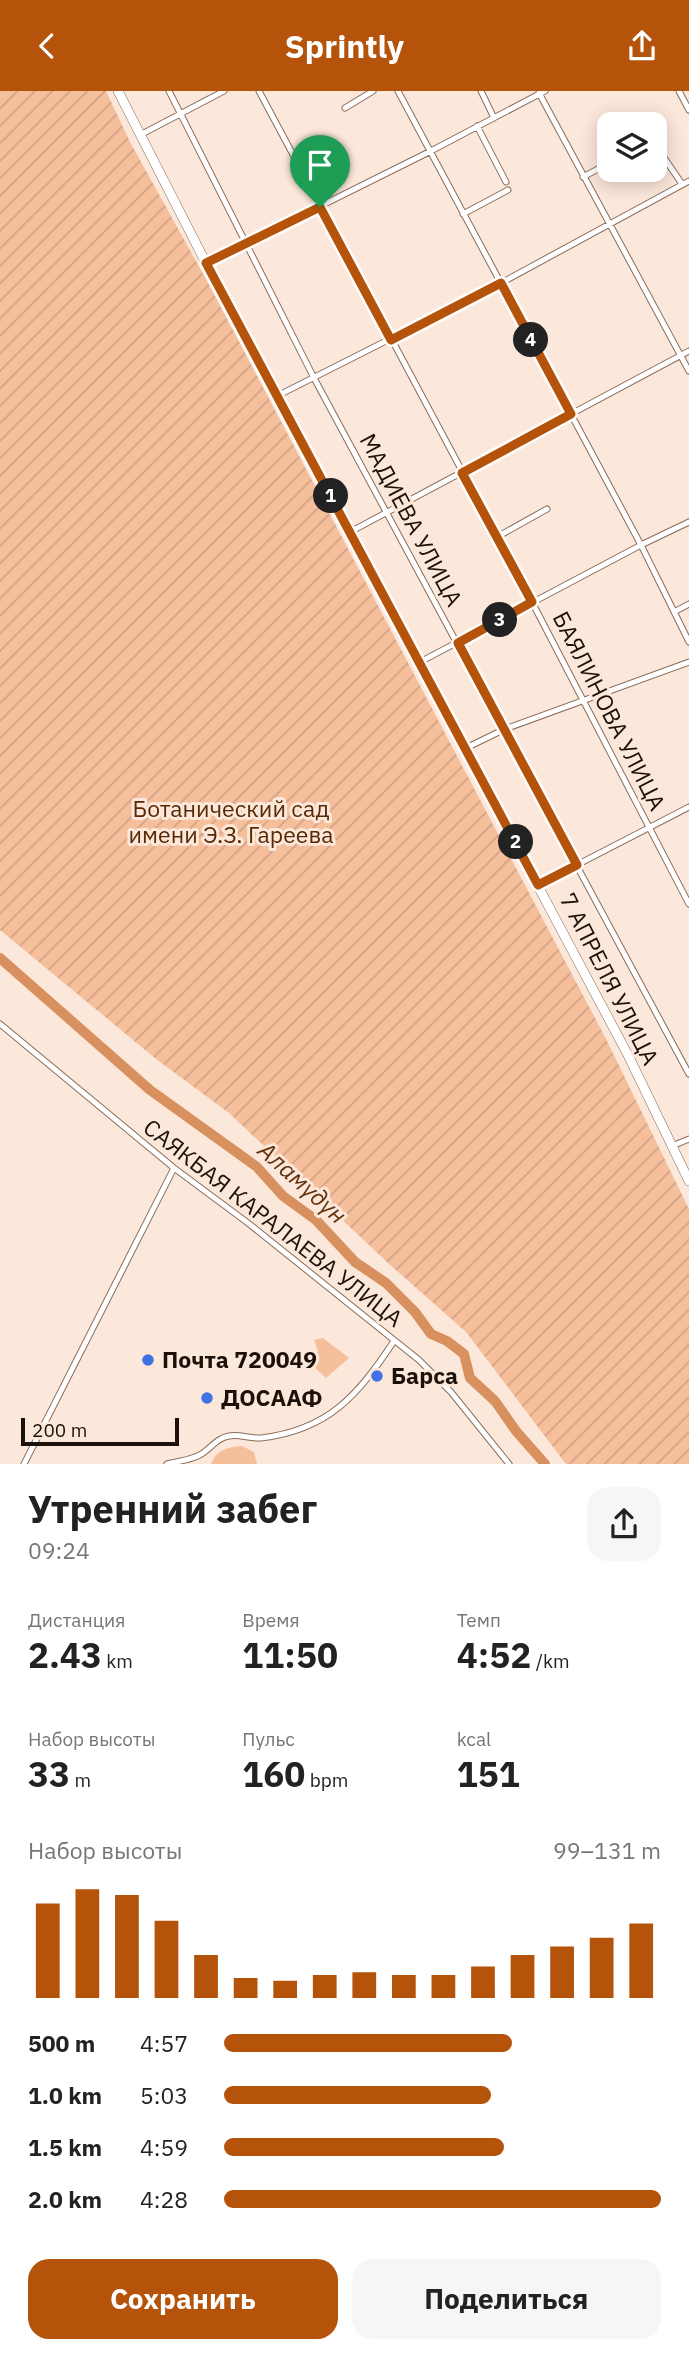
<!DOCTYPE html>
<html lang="ru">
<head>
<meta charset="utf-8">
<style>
  body { margin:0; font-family:"IBM Plex Sans",sans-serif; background:#f6f6f6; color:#222; height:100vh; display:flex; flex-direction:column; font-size:26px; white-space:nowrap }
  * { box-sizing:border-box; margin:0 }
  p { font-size:23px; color:#767676 }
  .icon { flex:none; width:38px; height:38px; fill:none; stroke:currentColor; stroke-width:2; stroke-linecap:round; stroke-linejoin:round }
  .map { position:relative; height:1373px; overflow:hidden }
  .panel { display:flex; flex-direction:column; background:#fff; flex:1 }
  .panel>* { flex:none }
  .controls { position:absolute; left:597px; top:21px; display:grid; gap:14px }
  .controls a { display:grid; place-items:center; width:70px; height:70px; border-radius:14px; background:#fff; box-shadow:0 4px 18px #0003; font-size:35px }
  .scale { position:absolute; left:21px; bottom:18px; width:158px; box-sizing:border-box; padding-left:7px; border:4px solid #1c110a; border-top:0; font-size:19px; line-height:24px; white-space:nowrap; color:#1c110a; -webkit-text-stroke:5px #fce7db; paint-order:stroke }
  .pin { position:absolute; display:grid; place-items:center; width:60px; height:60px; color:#fff; margin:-72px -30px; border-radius:50% 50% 50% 0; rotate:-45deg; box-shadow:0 0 7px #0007 }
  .pin .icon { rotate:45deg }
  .km { position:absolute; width:35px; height:35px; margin:-18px; border-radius:50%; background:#222; color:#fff; font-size:19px; line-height:35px; text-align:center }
  .round { display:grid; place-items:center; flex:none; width:74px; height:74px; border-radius:21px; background:#f6f6f6 }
  .overview { display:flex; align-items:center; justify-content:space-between; height:119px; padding:0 28px }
  h1 { font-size:38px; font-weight:700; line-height:52px }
  .stats { display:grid; grid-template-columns:repeat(3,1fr); gap:10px; height:119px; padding:7px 28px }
  .stats div { display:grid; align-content:center }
  .stats b { font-size:35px; font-weight:700 }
  .stats small { font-size:19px; font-weight:400 }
  .stats p { font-size:19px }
  .chart { height:196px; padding:14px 28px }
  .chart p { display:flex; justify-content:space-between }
  .chart svg { width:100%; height:126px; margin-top:7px; stroke:#b45309; stroke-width:6 }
  .button { display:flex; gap:14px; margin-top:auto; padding:14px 28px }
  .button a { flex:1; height:80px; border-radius:21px; background:#b45309; color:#fff; font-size:28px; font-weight:700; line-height:80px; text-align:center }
  .button a+a { background:#f6f6f6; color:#222 }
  ul { padding:0 28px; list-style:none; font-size:23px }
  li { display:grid; grid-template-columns:112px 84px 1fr; align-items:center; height:52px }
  li i { height:18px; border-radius:9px; background:#b45309 }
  header { display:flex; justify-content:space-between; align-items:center; height:91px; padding:0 28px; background:#b45309; color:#fff; font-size:32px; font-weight:700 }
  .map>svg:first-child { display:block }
  .park { fill:#f6bf9c }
  .garden { fill:url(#garden-furrows) }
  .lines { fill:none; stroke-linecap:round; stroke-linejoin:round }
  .river { stroke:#d9905f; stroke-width:10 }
  .minor-casing { stroke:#896c5a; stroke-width:7 }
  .primary-casing { stroke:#896c5a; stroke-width:10 }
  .minor { stroke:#fff; stroke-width:5 }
  .primary { stroke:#fff; stroke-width:9 }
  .route-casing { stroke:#fff; stroke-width:14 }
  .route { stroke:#b45309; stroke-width:9 }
  .poi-dot { fill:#4072e3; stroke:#fce7db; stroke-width:2.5 }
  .labels { text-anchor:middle; stroke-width:6; stroke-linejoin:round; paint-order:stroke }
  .street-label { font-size:23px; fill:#1c110a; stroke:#fce7db }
  .park-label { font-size:23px; fill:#582902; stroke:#fce7db }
  .poi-label { font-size:23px; font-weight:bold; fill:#1c110a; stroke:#fce7db; text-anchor:start }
  .water-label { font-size:24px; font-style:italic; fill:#63330e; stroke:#fce7db }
</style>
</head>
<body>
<header><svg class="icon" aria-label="back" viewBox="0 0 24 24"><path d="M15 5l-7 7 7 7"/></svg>Sprintly<svg class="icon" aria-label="share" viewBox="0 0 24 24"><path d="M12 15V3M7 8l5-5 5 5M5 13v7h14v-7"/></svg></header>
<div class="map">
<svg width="689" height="1373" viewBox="0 0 689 1373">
  <defs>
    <pattern id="garden-furrows" width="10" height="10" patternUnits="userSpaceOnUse" patternTransform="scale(1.75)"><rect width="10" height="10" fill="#f6bf9c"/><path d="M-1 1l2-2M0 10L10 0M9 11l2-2" fill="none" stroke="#d2a385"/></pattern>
  </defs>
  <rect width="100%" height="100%" fill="#fce7db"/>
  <path class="park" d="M323,1247l26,20 -23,20 -14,-13 2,-10 4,-4 -4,-11z
    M242,1355l12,6 3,12h-46c5,-14 17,-17 31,-18z"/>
  <path class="garden" d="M0,0h106l24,51 77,139 399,758 83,170v255h-123l-100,-132 -78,-69 -159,-150 -73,-54 -156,-129z"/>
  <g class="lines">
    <path class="river" d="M0,867l150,132 107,77 26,29 33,24 39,42 31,21 29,29 16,22 16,7 17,13 6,24 25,23 21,30 29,33"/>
    <g class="minor-casing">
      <path id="minor" d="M169,0l145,287 375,696
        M259,0l273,511 157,302
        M398,0l243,454 48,97
        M481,0l13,27
        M679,0l10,19
        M539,2l150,278
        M345,17l28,-17
        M477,35l29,56
        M140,44l84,-44
        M654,52l28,41
        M583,86l26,-14
        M463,123l45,-24
        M206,172l223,-111 116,-61
        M277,305l224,-113 188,-102
        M350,441l339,-181
        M497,446l50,-28
        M674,521l15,-8
        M420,571l221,-117 48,-23
        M466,657l39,-19 184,-67
        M538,794l151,-78
        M0,933l174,144 74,55 171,137 32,32 58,72
        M672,1055l17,-7
        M24,1373l150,-296
        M167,1373c11,-3 27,-4 36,-11 9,-6 14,-15 26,-17 11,-2 21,3 32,2 68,-8 97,-43 133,-97"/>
    </g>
    <g class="primary-casing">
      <path id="primary" d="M118,0l91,178 419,786 61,126"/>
    </g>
    <use href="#minor" class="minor"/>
    <use href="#primary" class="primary"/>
  </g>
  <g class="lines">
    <g class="route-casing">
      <path id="route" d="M320,116l71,133 110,-57 70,131 -109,59 70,129 -74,41 119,222 -39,20 -332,-622z"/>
    </g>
    <use href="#route" class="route"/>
  </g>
  <g class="poi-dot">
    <circle cx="148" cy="1269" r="7"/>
    <circle cx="377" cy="1285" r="7"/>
    <circle cx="207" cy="1307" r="7"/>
  </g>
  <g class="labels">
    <g class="street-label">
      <text transform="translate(411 429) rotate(62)" y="8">МАДИЕВА УЛИЦА</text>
      <text transform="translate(609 620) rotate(63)" y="8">БАЯЛИНОВА УЛИЦА</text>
      <text transform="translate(609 888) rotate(63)" y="8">7 АПРЕЛЯ УЛИЦА</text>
      <text transform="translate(273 1132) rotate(38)" y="8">САЯКБАЯ КАРАЛАЕВА УЛИЦА</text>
    </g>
    <g class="park-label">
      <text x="231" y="726">Ботанический сад<tspan x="231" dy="26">имени Э.З. Гареева</tspan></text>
    </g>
    <g class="poi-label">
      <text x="162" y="1277">Почта 720049</text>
      <text x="391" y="1293">Барса</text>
      <text x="221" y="1315">ДОСААФ</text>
    </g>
    <g class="water-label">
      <text transform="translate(302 1092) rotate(42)" y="8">Аламүдүн</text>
    </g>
  </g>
</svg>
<div class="controls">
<a><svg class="icon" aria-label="layers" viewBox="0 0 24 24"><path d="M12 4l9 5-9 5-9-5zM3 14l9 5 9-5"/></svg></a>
</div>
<div class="scale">200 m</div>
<div class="pin" style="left:320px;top:116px;background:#1e9e55"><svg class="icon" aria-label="arrive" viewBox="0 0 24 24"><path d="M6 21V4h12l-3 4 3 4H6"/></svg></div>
<b class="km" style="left:331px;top:405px">1</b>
<b class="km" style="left:516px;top:751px">2</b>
<b class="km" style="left:500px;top:529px">3</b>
<b class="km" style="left:531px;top:249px">4</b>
</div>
<section class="panel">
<div class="overview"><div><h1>Утренний забег</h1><p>09:24</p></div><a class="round"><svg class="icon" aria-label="share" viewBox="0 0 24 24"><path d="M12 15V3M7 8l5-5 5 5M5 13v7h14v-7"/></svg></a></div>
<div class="stats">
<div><p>Дистанция</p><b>2.43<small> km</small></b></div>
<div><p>Время</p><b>11:50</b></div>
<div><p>Темп</p><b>4:52<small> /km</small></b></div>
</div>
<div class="stats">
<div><p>Набор высоты</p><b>33<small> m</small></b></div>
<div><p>Пульс</p><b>160<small> bpm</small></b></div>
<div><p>kcal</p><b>151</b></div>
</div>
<div class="chart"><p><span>Набор высоты</span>99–131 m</p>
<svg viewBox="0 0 160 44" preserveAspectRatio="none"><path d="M5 44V11M15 44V6M25 44V8M35 44V17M45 44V29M55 44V37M65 44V38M75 44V36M85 44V35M95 44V36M105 44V36M115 44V33M125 44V29M135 44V26M145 44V23M155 44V18"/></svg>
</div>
<ul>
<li><b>500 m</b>4:57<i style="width:66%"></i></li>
<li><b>1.0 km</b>5:03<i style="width:61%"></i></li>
<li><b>1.5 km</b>4:59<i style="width:64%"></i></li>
<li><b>2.0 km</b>4:28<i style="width:100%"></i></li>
</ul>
<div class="button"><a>Сохранить</a><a>Поделиться</a></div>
</section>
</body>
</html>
